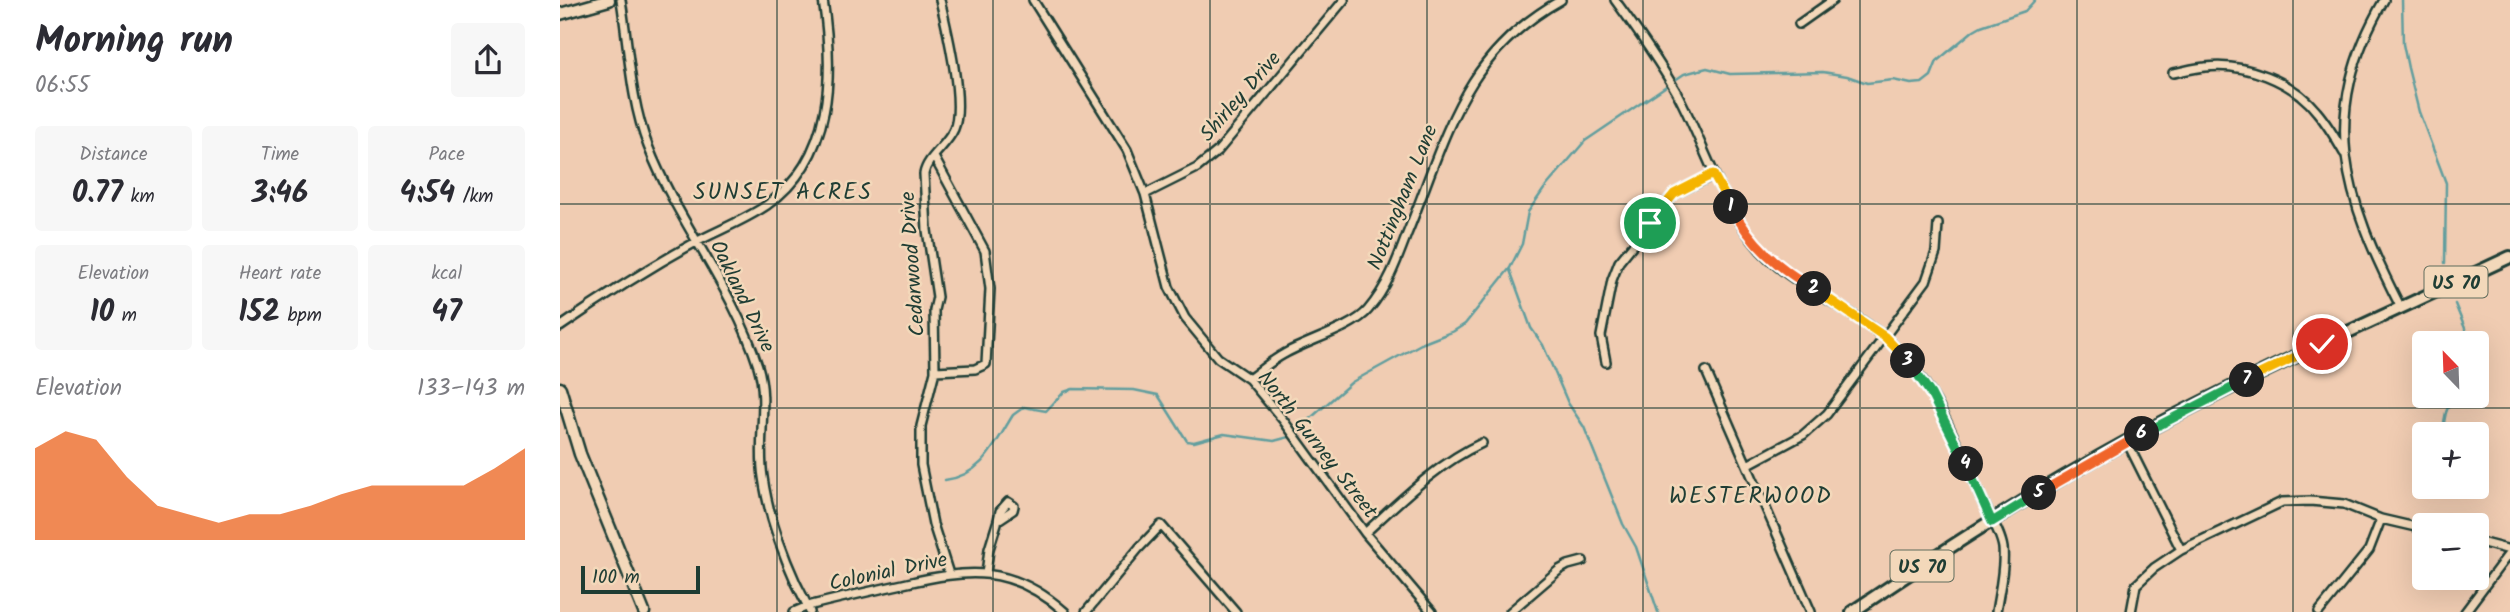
<!DOCTYPE html>
<html lang="en">
<head>
<meta charset="utf-8">
<style>
  body { margin:0; font-family:Kalam,sans-serif; background:#f7f7f7; color:#2b2b33; height:100vh; display:flex; flex-direction:column; font-size:26px; white-space:nowrap }
  * { box-sizing:border-box; margin:0 }
  p { font-size:23px; color:#7c7c81 }
  .icon { flex:none; width:38px; height:38px; fill:none; stroke:currentColor; stroke-width:2; stroke-linecap:round; stroke-linejoin:round }
  .map { position:relative; flex:1; overflow:hidden }
  .details { display:flex; flex-direction:column; background:#fff; width:560px }
  .details>* { flex:none }
  .needle { width:46px; rotate:337deg }
  .buttons { position:absolute; left:1852px; top:331px; display:grid; gap:14px }
  .buttons a { display:grid; place-items:center; width:77px; height:77px; border-radius:7px; background:#fff; box-shadow:0 7px 28px #0002; font-size:35px }
  .scale { position:absolute; left:21px; bottom:18px; width:119px; box-sizing:border-box; padding-left:7px; border:4px solid #1f3d34; border-top:0; font-size:19px; line-height:24px; white-space:nowrap; color:#1f3d34; -webkit-text-stroke:5px #f3d8ba; paint-order:stroke }
  .pin { position:absolute; display:grid; place-items:center; width:60px; height:60px; color:#fff; margin:-30px; border:4px solid #fff; border-radius:50%; box-shadow:0 2px 7px #0007 }
  .km { position:absolute; width:35px; height:35px; margin:-18px; border-radius:50%; background:#222; color:#fff; font-size:19px; line-height:35px; text-align:center }
  .round { display:grid; place-items:center; flex:none; width:74px; height:74px; border-radius:7px; background:#f7f7f7 }
  .head { display:flex; align-items:center; justify-content:space-between; height:119px; padding:0 35px }
  h1 { font-size:38px; font-weight:700; line-height:52px }
  .figures { display:grid; grid-template-columns:repeat(3,1fr); gap:10px; height:119px; padding:7px 35px }
  .figures div { display:grid; align-content:center; border-radius:7px; background:#f7f7f7; text-align:center }
  .figures b { font-size:30px; font-weight:700 }
  .figures small { font-size:19px; font-weight:400 }
  .figures p { font-size:19px }
  .chart { height:196px; padding:14px 35px }
  .chart p { display:flex; justify-content:space-between }
  .chart svg { width:100%; height:126px; margin-top:7px; fill:#ea580c; opacity:.7 }
  main { display:flex; flex:1; min-height:0 }
  .map>svg:first-child { display:block }
  .lines { fill:none; stroke-linecap:round; stroke-linejoin:round }
  .stream { stroke:#629e9e; stroke-width:2.5 }
  .street-casing { stroke:#1f3d34; stroke-width:12 }
  .secondary-casing { stroke:#1f3d34; stroke-width:15 }
  .primary-casing { stroke:#1f3d34; stroke-width:16 }
  .street { stroke:#f3d8ba; stroke-width:7 }
  .secondary { stroke:#f3d8ba; stroke-width:10 }
  .primary { stroke:#f3d8ba; stroke-width:10 }
  .split-1-casing { stroke:#fff; stroke-width:14 }
  .split-2-casing { stroke:#fff; stroke-width:14 }
  .split-3-casing { stroke:#fff; stroke-width:14 }
  .split-4-casing { stroke:#fff; stroke-width:14 }
  .split-5-casing { stroke:#fff; stroke-width:14 }
  .split-6-casing { stroke:#fff; stroke-width:14 }
  .split-7-casing { stroke:#fff; stroke-width:14 }
  .split-8-casing { stroke:#fff; stroke-width:14 }
  .split-1 { stroke:#f5b400; stroke-width:9 }
  .split-2 { stroke:#f0652b; stroke-width:9 }
  .split-3 { stroke:#f5b400; stroke-width:9 }
  .split-4 { stroke:#22a559; stroke-width:9 }
  .split-5 { stroke:#22a559; stroke-width:9 }
  .split-6 { stroke:#f0652b; stroke-width:9 }
  .split-7 { stroke:#22a559; stroke-width:9 }
  .split-8 { stroke:#f5b400; stroke-width:9 }
  .grid { fill:none; stroke:#1f3d34; stroke-width:2; stroke-opacity:0.55 }
  .labels { text-anchor:middle; stroke-width:5; stroke-linejoin:round; paint-order:stroke }
  .shield { fill:#f3d8ba; stroke:#5f6c5c; stroke-width:2 }
  .shield-label { font-size:19px; font-weight:bold; fill:#1f3d34 }
  .street-label { font-size:21px; fill:#1f3d34; stroke:#f3d8ba }
  .neighbourhood-label { font-size:23px; letter-spacing:2px; fill:#1f3d34; stroke:#f3d8ba }
</style>
</head>
<body>
<main>
<section class="details">
<div class="head"><div><h1>Morning run</h1><p>06:55</p></div><a class="round"><svg class="icon" aria-label="share" viewBox="0 0 24 24"><path d="M12 15V3M7 8l5-5 5 5M5 13v7h14v-7"/></svg></a></div>
<div class="figures">
<div><p>Distance</p><b>0.77<small> km</small></b></div>
<div><p>Time</p><b>3:46</b></div>
<div><p>Pace</p><b>4:54<small> /km</small></b></div>
</div>
<div class="figures">
<div><p>Elevation</p><b>10<small> m</small></b></div>
<div><p>Heart rate</p><b>152<small> bpm</small></b></div>
<div><p>kcal</p><b>47</b></div>
</div>
<div class="chart"><p><span>Elevation</span>133–143 m</p>
<svg viewBox="0 0 160 44" preserveAspectRatio="none"><path d="M0 44V12L10 6L20 9L30 22L40 32L50 35L60 38L70 35L80 35L90 32L100 28L110 25L120 25L130 25L140 25L150 19L160 12V44z"/></svg>
</div>
</section>
<div class="map">
<svg width="1950" height="612" viewBox="0 0 1950 612">
  <rect width="100%" height="100%" fill="#f0ccb2"/>
  <filter id="ink" filterUnits="userSpaceOnUse"><feTurbulence type="fractalNoise" baseFrequency=".0143" numOctaves="2"/><feDisplacementMap in="SourceGraphic" scale="14" xChannelSelector="R" yChannelSelector="G"/><feConvolveMatrix kernelMatrix="1 2 1 2 8 2 1 2 1" color-interpolation-filters="sRGB"/></filter>
  <g filter="url(#ink)">
    <g class="lines">
      <path class="stream" d="M1842,0l1,44 5,24 11,44 27,71 -1,80
        M950,270l21,58 12,17 25,58 16,24 39,97 13,23 22,65
        M1895,304l16,39
        M1884,434c-1,-16 2,-25 10,-38
        M385,480c38,-5 49,-35 68,-65l11,-8 22,4 18,-19 9,-3 61,1 24,5 29,46 7,1 30,-8 50,7 15,-4 63,-55 69,-38 33,-13 11,-7 45,-56 12,-24 6,-32 16,-23 41,-48 99,-67 23,-6 23,6 93,-2 24,4 20,7 26,-3 18,4 11,-1 9,-7 6,-15 37,-31 7,-4 44,-15 10,-11
        M1886,488v-2"/>
      <g class="street-casing">
        <path id="street" d="M61,0c8,49 9,99 27,146 30,77 85,141 110,220 11,36 -1,74 5,111 5,36 18,73 33,106 5,10 10,19 14,29
          M380,0c7,29 25,103 14,129 -7,17 -27,28 -30,45l3,56 10,67 -3,13 1,61 -14,55v39l12,59 16,50
          M473,0l94,150 18,44 24,93 16,31 33,40 31,21 34,41 82,113 67,79
          M1055,0c22,30 44,61 62,93 26,49 41,102 75,147 33,44 91,62 132,97 49,40 73,107 98,163 7,14 19,33 21,48 2,21 -4,44 -7,64
          M1824,0c-67,115 -40,197 17,308
          M1239,24l34,-24
          M1613,73c11,-2 21,-5 32,-6 39,-5 88,14 112,45 11,13 19,27 27,41
          M374,157l51,94 5,38 -4,75 -11,5 -40,2
          M585,194l52,-26 21,-17 126,-151
          M0,327c46,-32 87,-58 136,-85 23,-12 49,-22 71,-37 67,-47 67,-133 56,-205
          M1046,362l-5,-26 11,-56 7,-18 55,-68 39,-19
          M1146,371l105,241
          M689,379c11,-8 22,-18 35,-25 22,-13 69,-26 84,-44 19,-22 29,-49 39,-76 40,-98 54,-178 154,-234
          M1567,442l54,108
          M1189,464l54,-29 24,-21 99,-133 10,-29 2,-28
          M448,502l6,4 -1,4 -15,10 2,-9z
          M805,533c35,-32 73,-70 117,-90
          M1916,541l34,9
          M426,574l3,-25 9,-29
          M234,612l14,-6c31,-8 63,-15 95,-22 66,-15 108,-20 162,28
          M526,612l53,-64 22,-23 75,87
          M950,612l49,-42 9,-5 15,-4
          M1571,612l5,-27 18,-17 27,-18 101,-48 28,-1 34,3 37,15 43,10
          M1759,612l50,-62 12,-31
          M1905,612l45,-60"/>
      </g>
      <g class="secondary-casing">
        <path id="secondary" d="M0,14l49,-14
          M0,388l20,66 64,158"/>
      </g>
      <g class="primary-casing">
        <path id="primary" d="M1292,612c101,-68 205,-135 313,-191 113,-59 230,-110 345,-164"/>
      </g>
      <use href="#street" class="street"/>
      <use href="#secondary" class="secondary"/>
      <use href="#primary" class="primary"/>
    </g>
  </g>
  <g class="lines" filter="url(#ink)">
    <g class="split-1-casing">
      <path id="split-1" d="M1090,223l24,-29 39,-20 18,33"/>
    </g>
    <g class="split-2-casing">
      <path id="split-2" d="M1171,207c20,37 47,61 83,82"/>
    </g>
    <g class="split-3-casing">
      <path id="split-3" d="M1254,289l71,48 23,24"/>
    </g>
    <g class="split-4-casing">
      <path id="split-4" d="M1348,361l23,33 35,70"/>
    </g>
    <g class="split-5-casing">
      <path id="split-5" d="M1406,464l26,58 47,-29"/>
    </g>
    <g class="split-6-casing">
      <path id="split-6" d="M1479,493l103,-59"/>
    </g>
    <g class="split-7-casing">
      <path id="split-7" d="M1582,434l105,-54"/>
    </g>
    <g class="split-8-casing">
      <path id="split-8" d="M1687,380l75,-36"/>
    </g>
    <use href="#split-1" class="split-1"/>
    <use href="#split-2" class="split-2"/>
    <use href="#split-3" class="split-3"/>
    <use href="#split-4" class="split-4"/>
    <use href="#split-5" class="split-5"/>
    <use href="#split-6" class="split-6"/>
    <use href="#split-7" class="split-7"/>
    <use href="#split-8" class="split-8"/>
  </g>
  <path class="grid" d="M217,0v612M433,0v612M650,0v612M867,0v612M1083,0v612M1300,0v612M1517,0v612M1733,0v612M0,204h1950M0,408h1950"/>
  <g class="labels">
    <g class="shield">
      <rect x="1864.5" y="266.5" width="63" height="31" rx="5"/>
      <rect x="1330.5" y="550.5" width="63" height="31" rx="5"/>
    </g>
    <g class="shield-label">
      <text x="1896" y="289">US 70</text>
      <text x="1362" y="573">US 70</text>
    </g>
    <g class="street-label">
      <text transform="translate(680 96) rotate(-49)" y="7">Shirley Drive</text>
      <text transform="translate(842 197) rotate(-68)" y="7">Nottingham Lane</text>
      <text transform="translate(352 264) rotate(-94)" y="7">Cedarwood Drive</text>
      <text transform="translate(183 296) rotate(64)" y="7">Oakland Drive</text>
      <text transform="translate(758 444) rotate(52)" y="7">North Gurney Street</text>
      <text transform="translate(328 571) rotate(-12)" y="7">Colonial Drive</text>
    </g>
    <g class="neighbourhood-label">
      <text x="223" y="199">SUNSET ACRES</text>
      <text x="1191" y="503">WESTERWOOD</text>
    </g>
  </g>
</svg>
<div class="buttons">
<a><svg class="needle" viewBox="-14 -14 28 28"><path d="M0-13l5 13h-10z" fill="#e53935"/><path d="M0 13l5-13h-10z" fill="#7c7c81"/></svg></a>
<a>+</a>
<a>−</a>
</div>
<div class="scale">100 m</div>
<div class="pin" style="left:1090px;top:223px;background:#1e9e55"><svg class="icon" aria-label="arrive" viewBox="0 0 24 24"><path d="M6 21V4h12l-3 4 3 4H6"/></svg></div>
<div class="pin" style="left:1762px;top:344px;background:#d93025"><svg class="icon" aria-label="check" viewBox="0 0 24 24"><path d="M5 12l5 5 9-10"/></svg></div>
<b class="km" style="left:1171px;top:207px">1</b>
<b class="km" style="left:1254px;top:289px">2</b>
<b class="km" style="left:1348px;top:361px">3</b>
<b class="km" style="left:1406px;top:464px">4</b>
<b class="km" style="left:1479px;top:493px">5</b>
<b class="km" style="left:1582px;top:434px">6</b>
<b class="km" style="left:1687px;top:380px">7</b>
</div>
</main>
</body>
</html>
